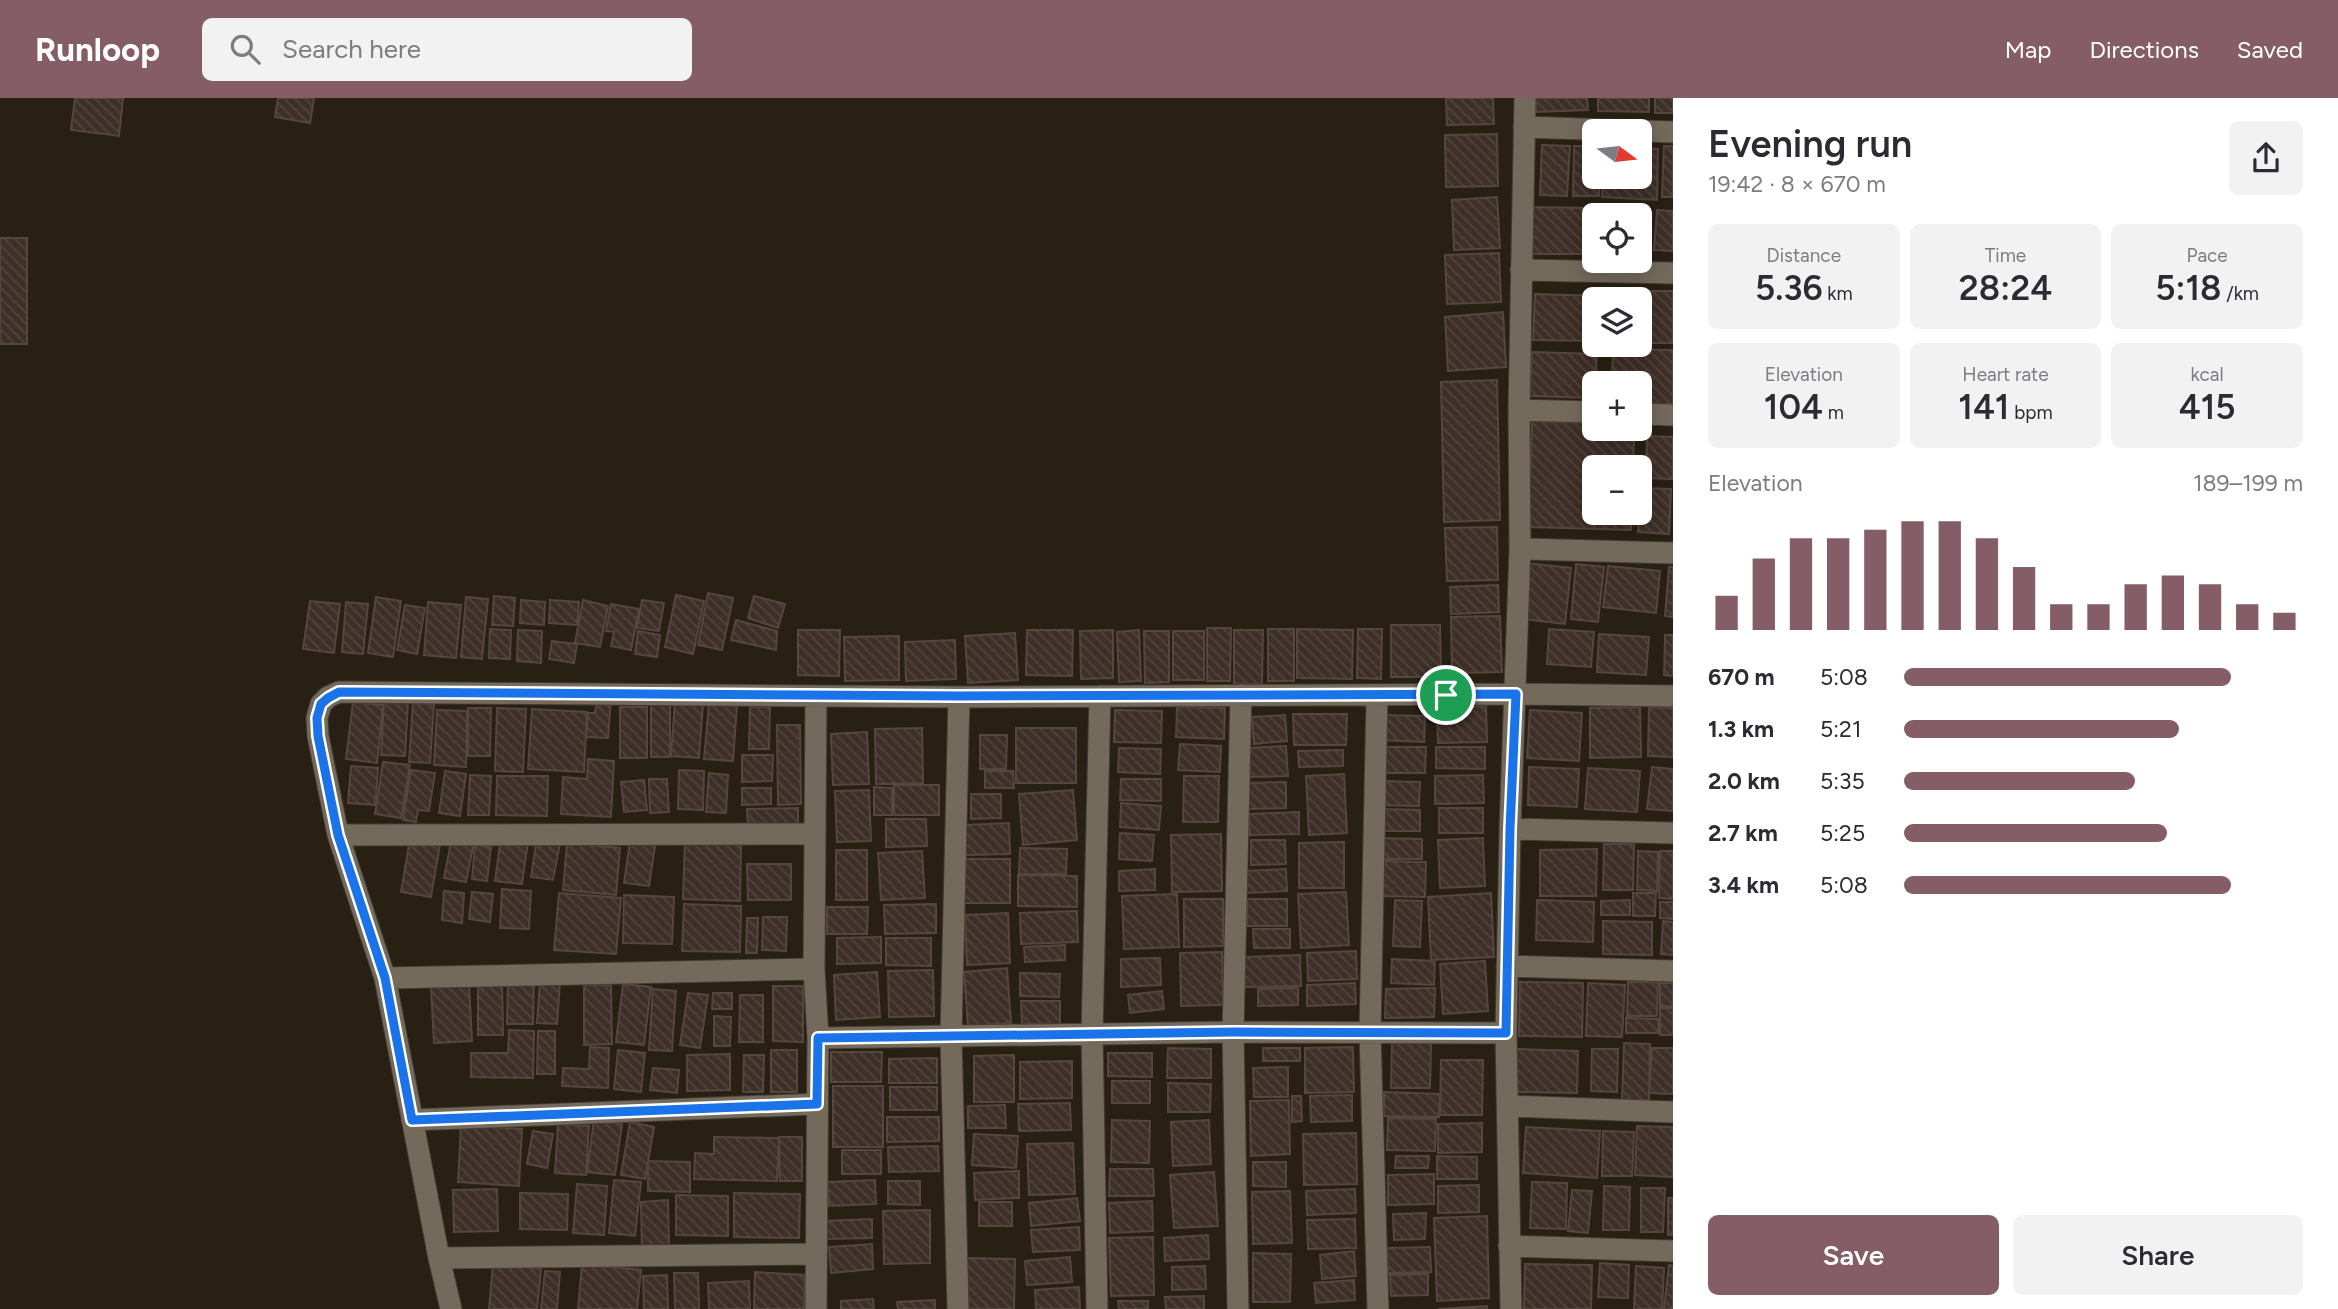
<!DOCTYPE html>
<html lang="en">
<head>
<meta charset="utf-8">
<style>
  body { margin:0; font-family:Figtree,sans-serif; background:#f2f2f3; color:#2b2b33; height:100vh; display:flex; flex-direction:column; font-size:26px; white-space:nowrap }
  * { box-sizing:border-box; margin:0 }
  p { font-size:23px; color:#7c7c81 }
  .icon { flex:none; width:38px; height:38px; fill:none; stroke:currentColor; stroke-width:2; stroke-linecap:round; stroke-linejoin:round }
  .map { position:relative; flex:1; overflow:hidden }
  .sheet { display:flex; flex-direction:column; background:#fff; width:665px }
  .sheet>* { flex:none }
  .needle { width:46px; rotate:105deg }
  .controls { position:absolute; left:1582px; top:21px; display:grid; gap:14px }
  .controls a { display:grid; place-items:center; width:70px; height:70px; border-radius:10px; background:#fff; box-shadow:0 4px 18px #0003; font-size:35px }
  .pin { position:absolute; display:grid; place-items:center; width:60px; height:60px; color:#fff; margin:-30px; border:4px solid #fff; border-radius:50%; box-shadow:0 2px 7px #0007 }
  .round { display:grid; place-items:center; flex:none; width:74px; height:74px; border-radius:10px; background:#f2f2f3 }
  .summary { display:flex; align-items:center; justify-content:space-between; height:119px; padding:0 35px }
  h1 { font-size:38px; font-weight:600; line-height:52px }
  .figures { display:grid; grid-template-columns:repeat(3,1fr); gap:10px; height:119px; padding:7px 35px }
  .figures div { display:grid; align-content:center; border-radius:10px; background:#f2f2f3; text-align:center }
  .figures b { font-size:35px; font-weight:600 }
  .figures small { font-size:19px; font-weight:400 }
  .figures p { font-size:19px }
  .chart { height:196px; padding:14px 35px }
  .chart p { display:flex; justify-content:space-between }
  .chart svg { width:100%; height:126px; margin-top:7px; stroke:#855d66; stroke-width:6 }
  .cta { display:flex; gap:14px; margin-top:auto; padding:14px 35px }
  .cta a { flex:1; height:80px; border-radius:10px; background:#855d66; color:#fff; font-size:28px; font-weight:600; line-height:80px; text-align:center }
  .cta a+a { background:#f2f2f3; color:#2b2b33 }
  ul { padding:0 35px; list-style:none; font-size:23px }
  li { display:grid; grid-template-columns:112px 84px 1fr; align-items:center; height:52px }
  li i { height:18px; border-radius:9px; background:#855d66 }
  header { display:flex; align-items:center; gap:42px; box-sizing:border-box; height:98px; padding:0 35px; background:#855d66; color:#fff }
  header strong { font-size:33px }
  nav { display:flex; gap:38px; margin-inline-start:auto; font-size:24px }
  .search { width:490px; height:63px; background:#f2f2f3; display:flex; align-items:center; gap:18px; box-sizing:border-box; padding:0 24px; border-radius:10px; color:#7c7c81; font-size:26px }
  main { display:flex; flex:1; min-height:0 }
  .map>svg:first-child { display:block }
  .building { fill:url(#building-back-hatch); stroke:#55463e; stroke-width:2 }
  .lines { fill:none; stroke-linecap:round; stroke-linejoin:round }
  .minor-casing { stroke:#443d35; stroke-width:23 }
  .minor { stroke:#746a5c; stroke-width:21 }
  .route-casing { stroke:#fff; stroke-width:14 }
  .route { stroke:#1a73e8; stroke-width:9 }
</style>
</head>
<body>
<header>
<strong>Runloop</strong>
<div class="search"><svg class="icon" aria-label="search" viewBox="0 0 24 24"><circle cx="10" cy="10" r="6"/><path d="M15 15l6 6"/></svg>Search here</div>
<nav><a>Map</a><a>Directions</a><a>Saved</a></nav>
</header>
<main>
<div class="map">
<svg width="1673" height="1211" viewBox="0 0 1673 1211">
  <defs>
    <pattern id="building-back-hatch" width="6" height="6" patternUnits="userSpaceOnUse" patternTransform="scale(1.75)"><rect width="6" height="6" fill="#3e2f28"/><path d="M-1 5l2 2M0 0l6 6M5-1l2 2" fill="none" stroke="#51433d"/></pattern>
  </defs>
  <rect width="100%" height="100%" fill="#292014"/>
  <path class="building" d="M75,0h48l-4,38 -48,-6z
    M278,0h36l-4,25 -35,-6z
    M1446,0h47l1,26 -47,1z
    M1536,0h51l1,12 -52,2z
    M1598,0h51v14l-51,-1z
    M1655,0h18v15h-18z
    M1497,36l1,52 -52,1 -1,-52z
    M1542,47l28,1 -3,50 -27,-1z
    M1574,48h20v31h5v19h-26z
    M1664,48h9v51h-11z
    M1640,50l18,1 -1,51 -55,-3 1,-20h37z
    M1497,99l3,51 -46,2 -2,-50z
    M1529,109l63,1v46h-63z
    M1602,111l49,3 -2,37 -9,-1v-33h-38z
    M1657,112l16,1v40l-19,-1z
    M0,140h27v106h-27z
    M1499,155l2,49 -54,2 -2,-49z
    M1644,193h29v52h-31z
    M1535,196l100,3v2h-41v42l-61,-1z
    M1503,214l3,55 -58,4 -3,-54z
    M1613,251l60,1v54l-33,-1v-20h-28z
    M1532,254l65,2 -3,44 -64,-2z
    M1497,282l3,140 -56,2 -3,-140z
    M1532,323l60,2v15l42,1 -1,28h-39v46h37v17l-102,-3z
    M1647,338l26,1v42l-27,-1z
    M1640,390l31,1 -2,45 -31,-2z
    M1497,429l1,53 -51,1 -2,-53z
    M1526,465l45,5 -6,56 -44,-5z
    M1576,466l28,3 -6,55 -27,-3z
    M1608,468l52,5 -4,42 -53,-6z
    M1669,469h4v50l-8,-1z
    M1498,487l1,27 -48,2 -1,-27z
    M708,495l25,5 -11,52 -24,-5z
    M676,497l28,6 -11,53 -28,-7z
    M494,498l21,2 -2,28 -21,-1z
    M754,498l31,8 -7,24 -30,-10z
    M376,499l25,4 -8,56 -25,-4z
    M466,499l22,2 -6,60 -21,-2z
    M521,502l24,2 -1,23 -24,-2z
    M550,502l29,2 -2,23 -28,-2z
    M583,502l25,6 -8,41 -25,-4z
    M642,502l22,3 -5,28 -22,-3z
    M310,503l30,3 -6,49 -31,-4z
    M346,504l22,2 -5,50 -21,-2z
    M428,504l33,3 -5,53 -32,-3z
    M611,506l28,5 -8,41 -20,-4 3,-14 -8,-1z
    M405,507l20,3 -8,46 -20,-4z
    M1500,518l2,56 -50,1 -1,-56z
    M736,522l41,11 -1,19 -45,-10z
    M1391,527h49l1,52h-50z
    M1207,530h24l-1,53h-23z
    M490,531l21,1 -1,29 -21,-1z
    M1268,531h26v52h-26z
    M1297,531l56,1 -1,49 -55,-1z
    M1358,531h24l-1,50 -24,-1z
    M1549,531l45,3 -3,35 -44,-3z
    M518,532l24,1 -1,32 -24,-2z
    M798,532h42l-1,46 -41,-1z
    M1027,532h46l-1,46 -46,-1z
    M1113,532v48l-32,1 -1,-48z
    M1139,532l2,51 -22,1 -2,-50z
    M1234,532h29l-1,54h-28z
    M638,533l22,4 -3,22 -22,-3z
    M1144,533h25v51l-24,1z
    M1173,533h31v49h-31z
    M1015,535l3,47 -50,3 -3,-47z
    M1599,536l50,3 -3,38 -49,-3z
    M1665,537h8v41l-9,-1z
    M899,538v44l-54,1 -1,-44z
    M955,542l1,39 -50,2 -1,-39z
    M552,543l25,3 -3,19 -25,-4z
    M597,600l14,1 -3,39 -22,-1 2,-24h7z
    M384,602l24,1 -3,55 -24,-1z
    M353,604l30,3 -6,58 -31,-4z
    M675,604l28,1 -4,55 -28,-2z
    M413,605l21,1 -4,59 -21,-1z
    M709,605l28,2 -4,56 -29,-2z
    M651,607h19v52h-19z
    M1486,608l1,36 -49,1 -1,-35z
    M620,609h27v51h-27z
    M750,609h20l-1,42h-20z
    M1177,609l48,1 -1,31 -48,-2z
    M1640,609l1,50 -51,1v-50z
    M1649,609l24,1v49l-25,-1z
    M468,610h23l-1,48h-22z
    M497,610l29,1 -3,63 -28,-1z
    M532,611l55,3 -3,60 -56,-3z
    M437,612l30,1 -1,56 -32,-2z
    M1115,612l47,1 -1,32 -47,-1z
    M1530,612l52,3 -3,48 -52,-3z
    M1293,616h54l-1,31h-52z
    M1285,617l2,26 -33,3 -2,-27z
    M1380,617l45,1 -1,26 -45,-2z
    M777,627h23l1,79 -23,1z
    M922,630l1,55 -47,1 -1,-55z
    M1016,630h60v55h-60z
    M867,634l2,52 -36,1 -2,-51z
    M980,637h27l-1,34h-26z
    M1180,646l41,2 -1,26 -42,-2z
    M1286,648l2,30 -38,1 -1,-29z
    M1380,649h46l-1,26h-45z
    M1436,649h49v22l-49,-1z
    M1119,650l42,1 -1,25 -42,-2z
    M1343,652v16l-44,1 -1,-16z
    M742,657h31l-1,26 -30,1z
    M588,661l26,2 -3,56 -50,-3 2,-37 24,2z
    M383,664l27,3 -9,53 -26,-4z
    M351,668l27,2 -3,37 -27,-2z
    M1529,669l50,2 -2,38 -49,-2z
    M1652,669l21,2v42l-26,-2z
    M1588,670l52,3 -3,41 -52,-3z
    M411,672l24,3 -6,38 -11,-1 -2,12 -13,-2z
    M679,672l25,1 -1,39 -25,-1z
    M445,673l21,3 -6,42 -21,-3z
    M985,673h28l1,17h-29z
    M709,675l19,2 -2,38 -20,-1z
    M1344,676l3,59 -38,2 -3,-59z
    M470,677l21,1 -2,39h-21z
    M1483,677l1,28 -49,1v-28z
    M497,678h51l-1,40 -51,-1z
    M1184,678h35l-1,46h-35z
    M649,681h18l2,33 -19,1z
    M1121,681h40v22l-41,-1z
    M644,682l3,30 -23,2 -3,-30z
    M1379,683l41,1 -1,24 -41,-1z
    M1286,684v26l-38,1v-26z
    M894,687h45v30h-45z
    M874,689l18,1v27h-18z
    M742,690h29v16l-29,1z
    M869,692l2,51 -34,1 -2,-51z
    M1073,692l4,50 -54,5 -4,-51z
    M971,696h30v24l-30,1z
    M1121,705l40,3 -2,24 -39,-3z
    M798,710v18l-50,1 -1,-18z
    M1439,710h44v25h-44z
    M1379,711l41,1v21h-42z
    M1299,714v22l-49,1 -1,-21z
    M886,721h40l1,27 -41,1z
    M1009,725l1,31 -44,1 -1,-30z
    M1120,735l34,2 -2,26 -33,-2z
    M1221,736l1,57 -50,1 -1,-57z
    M452,739l22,5 -8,40 -22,-4z
    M501,739l27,4 -6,43 -27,-3z
    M537,740l23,5 -7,37 -22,-3z
    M1377,740l45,1v20h-46z
    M1483,740l2,48 -45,2 -2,-48z
    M410,741l30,5 -9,53 -30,-5z
    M685,742l56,2 -1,59 -57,-2z
    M1251,742h34l1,24 -35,1z
    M630,744l25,4 -6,40 -25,-3z
    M1344,744v46h-45v-45z
    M567,745l53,5 -4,47 -53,-5z
    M1604,746h30l-1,46h-30z
    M475,747l16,2 -4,34 -15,-2z
    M1020,750l47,1 -1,25h-47z
    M1597,751l-1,47h-56v-46z
    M836,752h31v50h-31z
    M922,753l3,47 -44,2 -3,-47z
    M1638,753l20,1 -1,39 -20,-1z
    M1660,753h13v48l-14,-1z
    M964,761h46v44h-46z
    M1380,763l46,1 -1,35 -46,-1z
    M747,766h44v36h-43z
    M1155,771v21l-36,1v-20z
    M1286,771l1,22 -41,2 -2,-22z
    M1018,777l59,1v31l-59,-1z
    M502,791l29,2 -2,38 -29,-1z
    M444,793l20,2 -2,30 -20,-3z
    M472,794l21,2 -3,28 -21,-3z
    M1346,794l3,53 -48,3 -3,-54z
    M559,795l62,5 -5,56 -62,-4z
    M1491,795l3,64 -63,3 -3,-63z
    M1633,795h23l-1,23h-22z
    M1177,796l2,53 -55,2 -2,-53z
    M624,797l50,2 -2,47 -49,-1z
    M1184,801h39v47l-39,1z
    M1247,801h40v27h-40z
    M1395,802l27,1 -2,46 -27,-1z
    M1537,802l57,2 -1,40 -57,-2z
    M1630,802v15h-29v-14z
    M1660,804h13v17l-13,-1z
    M684,806l57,2 -1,46 -58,-1z
    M936,806v29l-51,1 -1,-29z
    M827,809h41l-1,27h-40z
    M1077,813l1,31 -57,2 -1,-31z
    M1008,815l2,50 -43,2 -2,-50z
    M763,819h24l-1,34 -24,-1z
    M747,820h11l-1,35h-11z
    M1603,823l49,1v33l-49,-1z
    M1663,823l10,1v33l-12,-1z
    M1253,831h37v19h-36z
    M881,839v26l-44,1v-26z
    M886,840h45v28l-45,-1z
    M1065,847v15l-40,2 -1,-15z
    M1356,853l1,28 -49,2 -1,-28z
    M1222,854l1,53 -42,1 -1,-53z
    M1300,857l1,31 -56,1 -1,-30z
    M1160,860l1,27 -40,2v-28z
    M1392,861l43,2 -1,24 -43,-2z
    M1485,863l3,50 -45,3 -3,-50z
    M1007,870l4,55 -43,3 -4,-54z
    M933,872l1,46 -45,1 -1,-46z
    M877,874l3,45 -44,3 -2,-45z
    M1020,875l40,1 -1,23 -39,-1z
    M508,881h26l-1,45h-26z
    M540,883l20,2 -3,41 -20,-1z
    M1520,884l63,1 -1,54 -63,-1z
    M1628,884h30l-1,34h-30z
    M478,885h24l1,52h-25z
    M1355,885l1,21 -49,2v-21z
    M1588,885l37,2 -3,52 -36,-1z
    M1660,885h13v23h-13z
    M623,886l28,3 -7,58 -28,-3z
    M469,887l3,56 -38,2 -3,-56z
    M584,887h27l1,59 -28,1z
    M773,888h30v56l-30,-1z
    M1298,890v17l-40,1v-17z
    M1435,890l-1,29 -49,1 1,-29z
    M653,891l23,2 -4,60 -23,-1z
    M1162,893l2,18 -34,4 -2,-18z
    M688,895l20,2 -8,53 -20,-3z
    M713,895h19v16h-20z
    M740,897h23v47h-24z
    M1021,903h39v23h-38z
    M1660,910h13v27h-13z
    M714,918l17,1 -1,29h-16z
    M1626,920l33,1 -1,14h-32z
    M509,932l25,1 -1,47 -62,-1v-24h37z
    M538,933h17v43h-18z
    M1392,945h39l-1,45h-39z
    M1624,945l26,1 -1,56h-27z
    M590,949l19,1 -1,40 -46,-2 1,-18 26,1z
    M1353,949l1,45 -49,1v-45z
    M1168,950l43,1v29h-44z
    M1263,950h37v13h-37z
    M1652,950h21v46l-24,-1z
    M1517,951l61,2 -1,42 -60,-1z
    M1592,951h26l-1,43 -26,-1z
    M618,952l27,3 -4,39 -27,-3z
    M771,952h26v42h-26z
    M831,954h51l-1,30h-50z
    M1108,955h44v24l-44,-1z
    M730,956v36l-43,1v-36z
    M744,957h20l-1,37h-20z
    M1014,957v47h-40v-46z
    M937,960v25h-48v-24z
    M1441,962h42l-1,55h-42z
    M1072,963v37l-52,1v-37z
    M1288,969v30h-34l-1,-29z
    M653,970l26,2 -2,23 -27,-3z
    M1112,983h38v22h-38z
    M1168,985l43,1 -1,28h-42z
    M833,988h50v61h-50z
    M890,989h47v23h-47z
    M1384,994l56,2 -1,23 -55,-1z
    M1352,997v26l-41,1 -1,-26z
    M1292,998h9l1,25 -10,1z
    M1289,1002l1,54 -39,2 -1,-55z
    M1070,1005l1,27 -52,1 -1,-27z
    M1005,1007l1,23h-38v-22z
    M887,1019h52v24l-52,1z
    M1388,1020l48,1 -1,32 -48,-1z
    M594,1022l28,4 -7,51 -28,-3z
    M1112,1022l38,1 -1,42 -38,-1z
    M1209,1022l2,44 -38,2 -2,-44z
    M630,1024l24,5 -9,52 -24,-4z
    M1482,1025v29l-44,1v-29z
    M558,1026l31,2 -3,49 -31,-2z
    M461,1027l61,4 -3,57 -61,-4z
    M1637,1028l36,1v50l-38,-2z
    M1526,1029l74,4 -3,47 -74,-5z
    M533,1033l20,3 -6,34 -20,-4z
    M1603,1033l31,1 -2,44h-30z
    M1356,1035l1,51 -53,1 -1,-51z
    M974,1036l44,2 -2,32 -44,-3z
    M714,1039l65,1 -2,43 -83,-2 1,-26 19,1z
    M779,1039h23v44h-22z
    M1073,1045l2,51 -46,1 -2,-51z
    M938,1048l1,25 -50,1 -1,-25z
    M842,1052h39v24h-39z
    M1396,1058h33l-1,12h-33z
    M1437,1058l40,1v22h-40z
    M648,1063l42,1v30l-42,-1z
    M1253,1064h33v25l-33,-1z
    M1110,1071h43l1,27h-45z
    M1019,1073v27l-44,2 -1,-27z
    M1214,1074l4,54 -44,2 -4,-53z
    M1434,1076v30l-46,1v-30z
    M614,1082l27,2 -6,54 -26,-3z
    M875,1082l1,24 -47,2 -1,-24z
    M888,1083h32v24l-32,-1z
    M1532,1084l35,1 -1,46 -36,-1z
    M577,1086l30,2 -3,49 -31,-2z
    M1479,1087v27l-41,1v-27z
    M1604,1088l26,1 -1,43h-26z
    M1641,1090h24l-2,44h-22z
    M497,1091l1,42 -44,1 -1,-42z
    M1355,1091l1,24 -49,2 -1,-24z
    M1572,1092l20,1 -4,42 -20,-2z
    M1290,1093l2,52 -39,1 -1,-52z
    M520,1095l48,1 -1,36 -47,-1z
    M734,1095l66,1 -1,44 -65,-1z
    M676,1097l52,1v40l-52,-1z
    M1077,1100l3,23 -49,5 -2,-23z
    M1668,1100h5v37h-5z
    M668,1102l1,48 -27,1 -1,-47z
    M1152,1103l1,30 -43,2 -1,-30z
    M979,1104h33v24h-33z
    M930,1112v53l-46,1 -1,-53z
    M1426,1115l-1,26 -31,1 -1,-26z
    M1487,1118l2,82 -52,3 -3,-83z
    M872,1121v19l-49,1v-18z
    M1355,1121l1,29 -48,1 -1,-29z
    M1079,1129l1,23 -47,2 -2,-22z
    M1208,1137l1,24 -44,2 -1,-23z
    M1153,1139l1,58 -43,1 -2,-58z
    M872,1146l1,25 -42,4 -2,-26z
    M1430,1149l1,25 -43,1 -1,-25z
    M1354,1153l2,25 -34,3 -2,-24z
    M1253,1155l38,1 -1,48h-37z
    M1070,1159l2,25 -45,3 -2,-24z
    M963,1160l52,1 -1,50h-52z
    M1600,1165l29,2 -1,33 -30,-1z
    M493,1166l48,5 -4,40h-48z
    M582,1166l59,6 -4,39h-59z
    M1525,1166l67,1 -1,44h-67z
    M1669,1167l4,1v43h-9z
    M1205,1168l1,23 -34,1v-23z
    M1636,1168l28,2 -2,41h-28z
    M545,1173l15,1 -3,37h-16z
    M755,1174l50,3 -1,34h-50z
    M674,1175h24l1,36h-24z
    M1428,1176v21l-37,1 -1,-21z
    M667,1177l1,34h-24l-1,-33z
    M1354,1182l1,20 -39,3 -2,-20z
    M749,1183l1,28h-41l-1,-26z
    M1079,1189l1,22h-44l-1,-19z
    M1204,1198v13h-38l-1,-12z
    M873,1201l1,10h-33v-8z
    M935,1202v9h-37l-1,-7z
    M1118,1203h30v8h-29z
    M1487,1208v3h-49z"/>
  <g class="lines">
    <g class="minor-casing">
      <path id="minor" d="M1524,29l149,5
        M1521,172l152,3
        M1519,312l75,2
        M1640,316l33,1
        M1520,451l153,4
        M816,598l-2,273 4,69 -2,271
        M1377,598l-7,337 8,276
        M1510,731l163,4
        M338,737l476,-1
        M1507,868l166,5
        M385,880l429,-9
        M818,940l415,-6 273,1
        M1508,1008l165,6
        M412,1022l404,-16
        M1509,1148l164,5
        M439,1160l377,-4
        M451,1211l-12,-51 -54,-280 -47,-143 -20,-99 -1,-18 4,-14 7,-7 11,-5 620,5 557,-3 157,2
        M958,1211l-7,-272 8,-340
        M1097,1211l-5,-275 8,-338
        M1238,1211l-5,-277 8,-337
        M1511,1211l-5,-276 4,-204 10,-280 -1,-139 6,-312"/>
    </g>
    <use href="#minor" class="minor"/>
  </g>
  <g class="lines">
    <g class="route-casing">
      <path id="route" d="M339,594l620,4 557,-2 -6,135 -4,204 -273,-1 -415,6 -1,66 -405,16 -27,-142 -47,-143 -20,-99 -1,-18 4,-14 7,-6z"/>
    </g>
    <use href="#route" class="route"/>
  </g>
</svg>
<div class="controls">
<a><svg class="needle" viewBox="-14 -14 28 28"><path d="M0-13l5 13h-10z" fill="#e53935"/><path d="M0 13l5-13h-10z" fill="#7c7c81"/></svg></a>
<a><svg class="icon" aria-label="locate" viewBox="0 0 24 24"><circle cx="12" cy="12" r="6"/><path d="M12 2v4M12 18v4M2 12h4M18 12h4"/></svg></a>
<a><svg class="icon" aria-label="layers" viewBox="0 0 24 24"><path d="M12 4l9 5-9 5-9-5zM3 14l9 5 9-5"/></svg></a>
<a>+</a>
<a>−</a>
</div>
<div class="pin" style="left:1446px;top:597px;background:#1e9e55"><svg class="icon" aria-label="arrive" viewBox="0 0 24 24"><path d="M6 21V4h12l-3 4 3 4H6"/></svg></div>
</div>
<section class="sheet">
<div class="summary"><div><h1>Evening run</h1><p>19:42 · 8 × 670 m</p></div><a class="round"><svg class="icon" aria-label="share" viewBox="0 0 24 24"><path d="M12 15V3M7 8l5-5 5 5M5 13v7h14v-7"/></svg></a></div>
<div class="figures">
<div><p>Distance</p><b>5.36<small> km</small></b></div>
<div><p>Time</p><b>28:24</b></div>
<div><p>Pace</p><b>5:18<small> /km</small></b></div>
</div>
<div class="figures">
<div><p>Elevation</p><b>104<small> m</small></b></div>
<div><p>Heart rate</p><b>141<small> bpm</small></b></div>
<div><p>kcal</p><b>415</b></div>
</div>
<div class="chart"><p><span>Elevation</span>189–199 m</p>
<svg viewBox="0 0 160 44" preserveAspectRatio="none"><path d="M5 44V32M15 44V19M25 44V12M35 44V12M45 44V9M55 44V6M65 44V6M75 44V12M85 44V22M95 44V35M105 44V35M115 44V28M125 44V25M135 44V28M145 44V35M155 44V38"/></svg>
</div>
<ul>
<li><b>670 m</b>5:08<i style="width:82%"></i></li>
<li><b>1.3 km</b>5:21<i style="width:69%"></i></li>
<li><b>2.0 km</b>5:35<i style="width:58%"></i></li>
<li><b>2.7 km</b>5:25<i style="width:66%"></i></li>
<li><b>3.4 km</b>5:08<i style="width:82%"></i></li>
</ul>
<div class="cta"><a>Save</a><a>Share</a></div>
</section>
</main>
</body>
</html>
